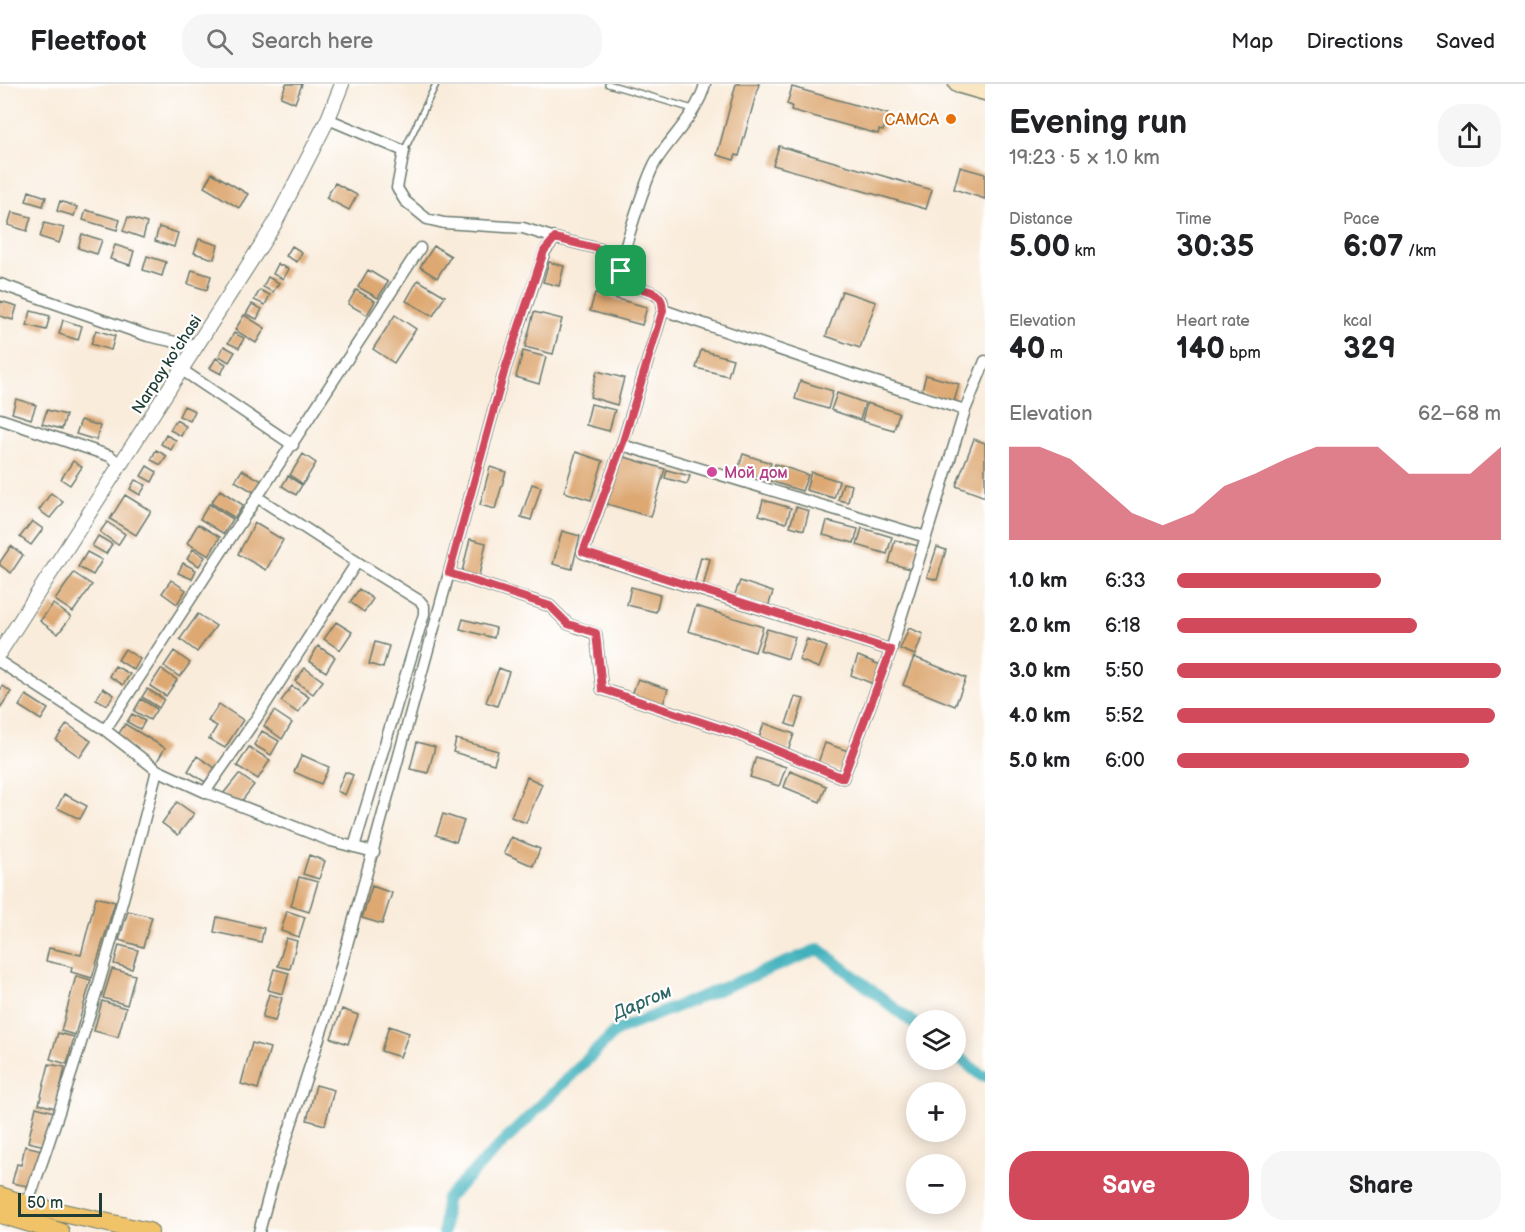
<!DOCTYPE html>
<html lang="en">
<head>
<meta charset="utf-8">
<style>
  body { margin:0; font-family:"Balsamiq Sans",sans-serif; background:#f6f6f6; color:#202124; height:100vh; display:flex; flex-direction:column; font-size:22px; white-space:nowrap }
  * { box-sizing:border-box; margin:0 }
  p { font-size:20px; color:#757577 }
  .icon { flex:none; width:33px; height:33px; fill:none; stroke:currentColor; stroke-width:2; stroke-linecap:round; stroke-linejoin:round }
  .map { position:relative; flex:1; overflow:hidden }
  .drawer { display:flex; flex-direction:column; background:#fff; width:540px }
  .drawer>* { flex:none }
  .buttons { position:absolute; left:906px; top:926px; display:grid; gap:12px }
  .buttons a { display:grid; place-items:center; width:60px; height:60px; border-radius:50%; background:#fff; box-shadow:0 3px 15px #0003; font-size:30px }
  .scale { position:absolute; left:18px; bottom:15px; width:84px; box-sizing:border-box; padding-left:6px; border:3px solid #1f3d34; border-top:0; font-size:16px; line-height:21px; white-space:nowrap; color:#1f3d34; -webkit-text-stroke:4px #fff; paint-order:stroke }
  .pin { position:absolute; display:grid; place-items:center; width:51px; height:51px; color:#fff; margin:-26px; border-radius:12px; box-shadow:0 3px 9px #0006 }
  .round { display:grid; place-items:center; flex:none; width:63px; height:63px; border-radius:24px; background:#f6f6f6 }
  .summary { display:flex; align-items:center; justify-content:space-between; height:102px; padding:0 24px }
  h1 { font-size:33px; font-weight:800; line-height:45px }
  .metrics { display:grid; grid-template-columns:repeat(3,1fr); gap:9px; height:102px; padding:6px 24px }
  .metrics div { display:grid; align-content:center }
  .metrics b { font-size:30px; font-weight:800 }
  .metrics small { font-size:16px; font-weight:400 }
  .metrics p { font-size:16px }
  .chart { height:168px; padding:12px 24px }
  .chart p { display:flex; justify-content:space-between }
  .chart svg { width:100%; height:108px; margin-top:6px; fill:#d1495b; opacity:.7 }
  .action { display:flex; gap:12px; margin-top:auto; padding:12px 24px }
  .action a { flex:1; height:69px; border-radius:24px; background:#d1495b; color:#fff; font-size:24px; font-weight:800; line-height:69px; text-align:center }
  .action a+a { background:#f6f6f6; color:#202124 }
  ul { padding:0 24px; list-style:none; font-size:20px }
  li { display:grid; grid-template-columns:96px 72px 1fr; align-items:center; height:45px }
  li i { height:15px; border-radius:8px; background:#d1495b }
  header { display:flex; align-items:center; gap:36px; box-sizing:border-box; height:84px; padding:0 30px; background:#fff; border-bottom:2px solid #e0e0e0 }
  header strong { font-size:28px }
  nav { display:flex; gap:33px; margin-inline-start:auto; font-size:21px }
  .search { width:420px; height:54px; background:#f6f6f6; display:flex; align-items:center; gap:15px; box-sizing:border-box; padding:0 21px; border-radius:24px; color:#757577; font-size:22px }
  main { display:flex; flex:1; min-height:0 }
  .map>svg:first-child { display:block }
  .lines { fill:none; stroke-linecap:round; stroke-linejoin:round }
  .canal { stroke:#41b1bc; stroke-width:12 }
  .building { fill:#dda872 }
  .service-casing { stroke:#6b7a6e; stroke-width:8 }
  .minor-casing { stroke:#6b7a6e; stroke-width:13 }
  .tertiary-casing { stroke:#6b7a6e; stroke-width:16 }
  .secondary-casing { stroke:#6b7a6e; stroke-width:19 }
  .trunk-casing { stroke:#6b7a6e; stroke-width:20 }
  .service { stroke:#fff; stroke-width:5 }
  .minor { stroke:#fff; stroke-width:10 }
  .tertiary { stroke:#fff; stroke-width:14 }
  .secondary { stroke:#f9e7c3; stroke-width:16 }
  .trunk { stroke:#f1c369; stroke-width:18 }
  .route-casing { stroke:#fff; stroke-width:12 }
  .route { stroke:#d1495b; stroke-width:8 }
  .food-dot { fill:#e8710a; stroke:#fff; stroke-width:2 }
  .hotel-dot { fill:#d1479c; stroke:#fff; stroke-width:2 }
  .labels { text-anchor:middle; stroke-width:4.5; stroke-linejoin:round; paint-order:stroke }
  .food-label { font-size:16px; fill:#c56008; stroke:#fff; text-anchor:end }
  .street-label { font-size:16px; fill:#1f3d34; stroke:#fff }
  .hotel-label { font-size:16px; fill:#b23c85; stroke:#fff; text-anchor:start }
  .water-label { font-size:18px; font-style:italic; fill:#2b6664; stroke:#fff }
</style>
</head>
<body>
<header>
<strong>Fleetfoot</strong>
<div class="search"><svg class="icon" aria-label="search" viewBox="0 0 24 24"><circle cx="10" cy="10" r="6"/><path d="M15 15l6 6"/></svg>Search here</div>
<nav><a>Map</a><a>Directions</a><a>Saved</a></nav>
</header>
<main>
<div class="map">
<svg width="985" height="1148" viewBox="0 0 985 1148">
  <rect width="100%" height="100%" fill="#fff"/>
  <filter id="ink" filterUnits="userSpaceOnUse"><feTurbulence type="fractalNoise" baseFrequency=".0167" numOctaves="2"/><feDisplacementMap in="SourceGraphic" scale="12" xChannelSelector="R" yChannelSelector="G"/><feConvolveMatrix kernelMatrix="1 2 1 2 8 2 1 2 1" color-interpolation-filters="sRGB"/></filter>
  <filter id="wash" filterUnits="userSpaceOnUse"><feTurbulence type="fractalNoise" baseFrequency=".008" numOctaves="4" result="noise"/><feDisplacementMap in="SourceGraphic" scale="24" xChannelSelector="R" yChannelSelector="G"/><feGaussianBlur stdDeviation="1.35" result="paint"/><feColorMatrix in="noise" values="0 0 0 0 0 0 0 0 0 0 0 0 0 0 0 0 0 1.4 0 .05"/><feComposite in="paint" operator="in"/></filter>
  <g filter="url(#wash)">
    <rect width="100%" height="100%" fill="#f9ecdb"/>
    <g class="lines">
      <path class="canal" d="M956,971l26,21h3
        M444,1148l2,-33 170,-168 203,-82 97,76"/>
    </g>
    <g id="blocks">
      <path class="building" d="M286,0h16l-7,19 -14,-6z
        M736,0h23l-20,72 -3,-1 -2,5 -17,-5z
        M792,3l96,27 -5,17 -4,-1 -1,4 -87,-24 1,-4 -5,-2z
        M779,62l153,44 -6,19 -153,-44z
        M960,83l25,7v25l-31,-10z
        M212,89l36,21 -9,14 -35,-21z
        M335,99l22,12 -8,15 -23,-12z
        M29,107l17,6 -3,9 -17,-5z
        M60,117l17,6 -3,9 -17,-5z
        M86,126l34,10 -3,10 -34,-10z
        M12,128l19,5 -4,14 -19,-6z
        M128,133l19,6 -4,15 -20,-7z
        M44,139l20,5 -5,15 -19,-6z
        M159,143l19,6 -4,14 -19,-6z
        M82,150l20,6 -5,14 -19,-6z
        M199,155l19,6 -4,14 -20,-6z
        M115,161l19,6 -4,14 -20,-6z
        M292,162l10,6 -5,10 -11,-6z
        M434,162l17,10 -14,22 -17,-11z
        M147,172l19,6 -4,14 -19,-6z
        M549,178l15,4 -5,20 -16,-4z
        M278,180l11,5 -6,10 -10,-5z
        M192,186l19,6 -4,14 -19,-6z
        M368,186l20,12 -10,16 -20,-11z
        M268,193l11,6 -6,9 -10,-5z
        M418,196l27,16 -12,20 -27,-15z
        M260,206l10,5 -5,10 -11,-5z
        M356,206l19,11 -8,14 -19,-11z
        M842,207l34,11 -16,46 -34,-12z
        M595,209l52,14 -5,18 -52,-14z
        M0,217l17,5 -4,14 -13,-4z
        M252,220l10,5 -5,10 -11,-5z
        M31,227l19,5 -4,14 -19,-5z
        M534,228l28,7 -9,35 -28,-7z
        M244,231l21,13 -9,15 -21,-13z
        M395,231l21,14 -22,34 -21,-14z
        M63,236l19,6 -4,14 -19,-6z
        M96,246l19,6 -4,14 -20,-6z
        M234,249l10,5 -5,10 -11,-5z
        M224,262l11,6 -6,10 -10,-6z
        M701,266l32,9 -5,17 -32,-8z
        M523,267l23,6 -7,27 -23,-7z
        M216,274l10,6 -5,10 -11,-6z
        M597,287l27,7 -7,27 -27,-8z
        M926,291l33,9 -5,18 -33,-9z
        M800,297l33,10 -5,18 -33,-10z
        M837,309l28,10 -5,17 -29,-10z
        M16,315l20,6 -5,14 -19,-6z
        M867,319l32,10 -5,17 -32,-9z
        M591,320l24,6 -6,21 -23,-6z
        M184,322l11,5 -5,10 -11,-5z
        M47,326l19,5 -4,14 -20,-5z
        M81,336l19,6 -4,14 -20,-6z
        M176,336l10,6 -5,10 -11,-6z
        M166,351l10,5 -5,10 -10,-6z
        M974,355l11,4v54l-29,-11z
        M156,366l11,6 -6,9 -10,-5z
        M576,368l27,9 -12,39 -27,-8z
        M303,370l13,9 -13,21 -13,-9z
        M743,370l28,9 -5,16 -28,-9z
        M621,372l44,13 -14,48 -44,-13z
        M73,377l9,6 -12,18 -9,-6z
        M775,380l33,11 -6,16 -32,-10z
        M147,382l10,6 -5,10 -11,-6z
        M490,383l16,5 -11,37 -15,-4z
        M242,386l20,11 -7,12 -20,-12z
        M667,386l23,6 -3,8 -22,-6z
        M811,388l28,9 -5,17 -28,-8z
        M288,392l14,9 -6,10 -14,-9z
        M135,396l11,5 -6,10 -10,-6z
        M843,399l9,2 -4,17 -10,-2z
        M532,400l9,3 -10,33 -10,-3z
        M220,406l23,15 -8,13 -24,-15z
        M51,409l12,9 -13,16 -11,-8z
        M125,411l26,16 -15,24 -26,-16z
        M763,416l28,8 -5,15 -27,-8z
        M209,420l24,15 -9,15 -24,-15z
        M796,423l13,4 -5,19 -14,-4z
        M32,437l11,8 -12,16 -11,-8z
        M827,437l31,8 -4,14 -31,-8z
        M107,438l18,12 -7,11 -18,-13z
        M255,439l28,17 -17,30 -28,-16z
        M198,440l22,13 -11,19 -22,-13z
        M862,444l30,9 -5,17 -30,-9z
        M562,447l18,5 -8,33 -19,-5z
        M98,452l14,8 -6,10 -14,-8z
        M470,455l16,4 -8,37 -17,-4z
        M895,456l23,6 -7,23 -22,-6z
        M11,462l12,9 -12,18 -11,-8v-3z
        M937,463l9,3 -9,30 -10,-3z
        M193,465l12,8 -6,9 -12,-7z
        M87,468l15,8 -9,15 -15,-8z
        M701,473l9,2 -7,28 -9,-2z
        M183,479l13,7 -4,9 -14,-6z
        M74,489l18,12 -19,27 -18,-12z
        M171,496l15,10 -9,14 -15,-11z
        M740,497l33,11 -6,18 -34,-11z
        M631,503l29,8 -4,17 -29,-7z
        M359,505l14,10 -9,13 -14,-10z
        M53,520l18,13 -13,17 -18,-13z
        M696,522l67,21 -8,25 -67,-21z
        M198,530l18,12 -19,26 -17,-13z
        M463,535l33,9 -2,10 -34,-9z
        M336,538l16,10 -12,18 -16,-11z
        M909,544l14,6 -8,21 -15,-6z
        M767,545l28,8 -7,22 -28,-9z
        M807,555l20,8 -8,21 -20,-8z
        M375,558l14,4 -6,22 -14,-4z
        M318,562l17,11 -9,15 -17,-11z
        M125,565l15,10 -6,11 -16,-10z
        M174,567l16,12 -10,14 -16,-11z
        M858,572l25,10 -7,19 -25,-10z
        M914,573l52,21 -11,28 -52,-21z
        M115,582l15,8 -7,11 -14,-9z
        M305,584l18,13 -10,13 -18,-13z
        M499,584l10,4 -12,34 -11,-4z
        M161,585l16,11 -11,16 -16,-10z
        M638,595l30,10 -8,24 -31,-11z
        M3,602l8,6 -11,16v-18z
        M292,602l17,11 -11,16 -17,-12z
        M103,604l11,7 -7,10 -11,-6z
        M147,605l17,10 -5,9 -17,-11z
        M26,611l22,14 -7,11 -22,-14z
        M795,613l9,2 -9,28 -9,-3z
        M141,615l16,10 -7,11 -16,-9z
        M219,620l24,16 -18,28 -16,-9 8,-13 -9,-5z
        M274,627l18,12 -10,16 -18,-13z
        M132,630l13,7 -5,8 -13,-7z
        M764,639l30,11 -7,20 -30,-10z
        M67,640l24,17 -11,16 -24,-17z
        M125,640l40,24 -9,15 -40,-25z
        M262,647l17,10 -8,14 -17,-10z
        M456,655l42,12 -4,13 -41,-12z
        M417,658l18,5 -7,26 -18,-4z
        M825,659l26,9 -6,20 -27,-9z
        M249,663l21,13 -12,19 -21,-13z
        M302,671l27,12 -8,17 -27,-12z
        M197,672l18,12 -10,14 -17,-11z
        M756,673l30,10 -7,19 -29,-9z
        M790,687l36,15 -6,16 -36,-15z
        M345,688l8,3 -8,20 -8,-4z
        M239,690l15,11 -16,21 -15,-12z
        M527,693l15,7 -16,39 -15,-6z
        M64,710l23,12 -7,13 -23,-11z
        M177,718l17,12 -16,21 -16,-12z
        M443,730l21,7 -8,21 -20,-7z
        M511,753l29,12 -7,17 -29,-13z
        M309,771l16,6 -6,18 -16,-5z
        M299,793l19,5 -9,30 -18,-6z
        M372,802l20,7 -10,31 -20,-6z
        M96,813l19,5 -23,76 -21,-6 1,-5 -26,-6 3,-13 32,7z
        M128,827l24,6 -9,30 -24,-7z
        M287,827l18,6 -6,20 -18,-6z
        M217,833l47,11 -3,14 -47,-10z
        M286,854l11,3 -7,28 -12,-3z
        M119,861l19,5 -6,19 -18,-5z
        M112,885l23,6 -8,30 -24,-7z
        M274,885l15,4 -6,21 -15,-4z
        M76,892l15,4 -16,55 -14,-4z
        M269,910l13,4 -7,23 -13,-3z
        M102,917l24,7 -8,29 -24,-6z
        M342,925l16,6 -10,29 -17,-6z
        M389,942l20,7 -9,24 -19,-6z
        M58,949l16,4 -7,27 -17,-5z
        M252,959l18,5 -12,41 -17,-5z
        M49,980l16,3 -9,41 -17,-4z
        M316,1001l18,5 -9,35 -18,-5z
        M36,1023l18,5 -9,34 -17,-4z
        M25,1062l17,4 -10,37 -20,-4 5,-19 4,1z"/>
    </g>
  </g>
  <g filter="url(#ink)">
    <use href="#blocks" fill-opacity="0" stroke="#6b7a6e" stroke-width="1.5"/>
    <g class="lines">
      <g class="service-casing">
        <path id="service" d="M608,0l85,25
          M404,67l32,-67"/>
      </g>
      <g class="minor-casing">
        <path id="minor" d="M328,35l76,32 -7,37 8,13 22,18 17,4 79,5 32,10
          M0,200l148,52 41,9 12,-4
          M663,226l191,65 111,35 20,-49
          M182,286l111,75
          M0,335l110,37 10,8
          M622,361l304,92
          M449,489l101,33 18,18 28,10 6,55 133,44 108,45 48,-128 -308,-97 39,-108 41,-135c-1,-3 0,-6 -1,-9 -8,-16 -42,-9 -41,-32 1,-17 26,-93 35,-108 16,-25 42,-48 49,-77
          M891,566l74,-240
          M0,578l105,68 52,40 48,22 126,49 43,11
          M105,646l315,-482
          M205,708l51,-73 101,-157 -100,-65
          M354,763l70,-233v-8l-4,-5 -63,-39
          M27,1121c51,-142 93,-288 130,-435
          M259,1148l14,-52 61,-188 171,-623 40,-118 10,-13 69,17"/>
      </g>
      <g class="tertiary-casing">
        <path id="tertiary" d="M0,568l274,-427 54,-106 14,-35"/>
      </g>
      <g class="secondary-casing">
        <path id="secondary" d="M957,0l28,8"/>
      </g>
      <g class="trunk-casing">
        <path id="trunk" d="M0,1112l27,9 122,27
          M0,1130l60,18"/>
      </g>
      <use href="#service" class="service"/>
      <use href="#minor" class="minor"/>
      <use href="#tertiary" class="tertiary"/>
      <use href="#secondary" class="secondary"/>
      <use href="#trunk" class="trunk"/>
    </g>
  </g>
  <g class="lines" filter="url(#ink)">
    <g class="route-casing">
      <path id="route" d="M555,154l69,17c-9,46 27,25 37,45 2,3 1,7 2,10l-41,135 -39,107 308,98 -48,128 -108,-45 -133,-44 -6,-56 -28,-9 -18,-18 -101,-33 56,-204 39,-118z"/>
    </g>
    <use href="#route" class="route"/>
  </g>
  <circle class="food-dot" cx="951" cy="35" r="6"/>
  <circle class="hotel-dot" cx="712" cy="388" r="6"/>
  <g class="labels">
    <g class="food-label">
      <text x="939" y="41">САМСА</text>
    </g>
    <g class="street-label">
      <text transform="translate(166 280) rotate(-57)" y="6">Narpay ko'chasi</text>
    </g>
    <g class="hotel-label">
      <text x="724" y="394">Мой дом</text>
    </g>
    <g class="water-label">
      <text transform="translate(642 918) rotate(-23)" y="6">Даргом</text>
    </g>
  </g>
</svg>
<div class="buttons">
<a><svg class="icon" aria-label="layers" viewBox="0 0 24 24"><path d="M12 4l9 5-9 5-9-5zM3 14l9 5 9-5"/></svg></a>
<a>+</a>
<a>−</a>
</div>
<div class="scale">50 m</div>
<div class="pin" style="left:621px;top:187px;background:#1e9e55"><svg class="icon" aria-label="arrive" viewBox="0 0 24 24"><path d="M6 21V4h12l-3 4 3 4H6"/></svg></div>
</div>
<section class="drawer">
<div class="summary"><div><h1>Evening run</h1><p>19:23 · 5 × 1.0 km</p></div><a class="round"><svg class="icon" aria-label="share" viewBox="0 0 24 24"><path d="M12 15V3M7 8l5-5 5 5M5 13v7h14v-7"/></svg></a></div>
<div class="metrics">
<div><p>Distance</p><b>5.00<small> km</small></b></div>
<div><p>Time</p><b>30:35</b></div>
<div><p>Pace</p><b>6:07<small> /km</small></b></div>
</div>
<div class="metrics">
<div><p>Elevation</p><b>40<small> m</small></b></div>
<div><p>Heart rate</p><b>140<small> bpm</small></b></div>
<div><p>kcal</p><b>329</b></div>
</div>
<div class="chart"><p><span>Elevation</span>62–68 m</p>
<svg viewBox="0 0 160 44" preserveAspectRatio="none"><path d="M0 44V6L10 6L20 11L30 22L40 33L50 38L60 33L70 22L80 17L90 11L100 6L110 6L120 6L130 17L140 17L150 17L160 6V44z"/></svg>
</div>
<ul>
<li><b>1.0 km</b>6:33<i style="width:63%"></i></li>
<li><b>2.0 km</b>6:18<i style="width:74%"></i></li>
<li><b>3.0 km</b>5:50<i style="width:100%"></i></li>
<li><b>4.0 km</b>5:52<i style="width:98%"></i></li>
<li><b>5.0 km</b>6:00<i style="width:90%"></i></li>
</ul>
<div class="action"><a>Save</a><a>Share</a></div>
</section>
</main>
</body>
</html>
